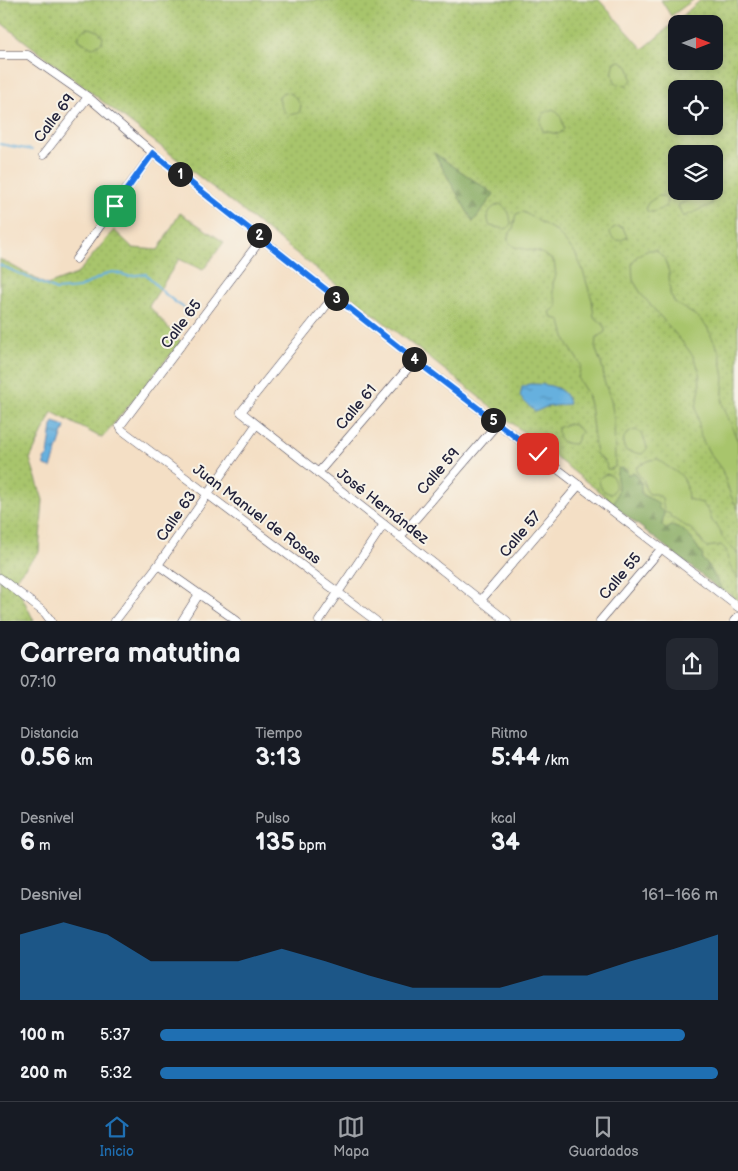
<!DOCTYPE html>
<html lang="es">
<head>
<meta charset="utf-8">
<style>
  body { margin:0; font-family:"Balsamiq Sans",sans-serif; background:#242831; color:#f1f3f6; height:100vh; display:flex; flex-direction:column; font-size:19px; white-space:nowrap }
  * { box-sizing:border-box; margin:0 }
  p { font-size:16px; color:#9ea1a6 }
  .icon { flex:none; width:28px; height:28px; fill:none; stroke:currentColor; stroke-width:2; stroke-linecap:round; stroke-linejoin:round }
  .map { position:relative; height:621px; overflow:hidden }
  .sheet { display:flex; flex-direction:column; background:#171b24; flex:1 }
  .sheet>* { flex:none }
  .needle { width:32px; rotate:90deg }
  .tools { position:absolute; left:668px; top:15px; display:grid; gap:10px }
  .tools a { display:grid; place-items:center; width:55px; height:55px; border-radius:10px; background:#171b24; box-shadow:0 2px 8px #0003; font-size:25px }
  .pin { position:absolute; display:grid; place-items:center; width:42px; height:42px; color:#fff; margin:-21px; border-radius:10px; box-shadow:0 2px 8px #0006 }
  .km { position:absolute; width:25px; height:25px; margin:-12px; border-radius:50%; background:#222; color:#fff; font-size:14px; line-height:25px; text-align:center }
  .round { display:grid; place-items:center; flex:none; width:52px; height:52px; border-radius:10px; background:#242831 }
  .headline { display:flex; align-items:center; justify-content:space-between; height:85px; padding:0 20px }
  h1 { font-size:28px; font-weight:700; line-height:38px }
  .metrics { display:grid; grid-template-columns:repeat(3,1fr); gap:8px; height:85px; padding:5px 20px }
  .metrics div { display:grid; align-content:center }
  .metrics b { font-size:25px; font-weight:700 }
  .metrics small { font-size:14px; font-weight:400 }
  .metrics p { font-size:14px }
  .chart { height:140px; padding:10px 20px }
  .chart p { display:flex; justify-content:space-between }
  .chart svg { width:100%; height:90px; margin-top:5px; fill:#1f6fb2; opacity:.7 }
  ul { padding:0 20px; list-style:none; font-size:16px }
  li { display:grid; grid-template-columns:80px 60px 1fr; align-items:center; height:38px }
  li i { height:12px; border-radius:6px; background:#1f6fb2 }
  .menu { display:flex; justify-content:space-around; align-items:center; height:70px; border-top:1px solid #363941; background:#171b24; font-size:14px; color:#9ea1a6 }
  .menu a { display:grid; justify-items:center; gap:2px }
  .menu .on { color:#1f6fb2 }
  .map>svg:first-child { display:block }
  .grass { fill:url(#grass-dots); stroke:#657454; fill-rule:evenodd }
  .forest { fill:url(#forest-firs); stroke:#54664e }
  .pitch { fill:#a8c56c; stroke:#657454 }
  .water { fill:url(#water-ripples); stroke:#44698c }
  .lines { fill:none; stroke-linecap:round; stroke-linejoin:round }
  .stream { stroke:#66b0de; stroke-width:2 }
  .minor-casing { stroke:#423e50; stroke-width:9 }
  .minor { stroke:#fff; stroke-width:8 }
  .route-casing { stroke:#fff; stroke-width:10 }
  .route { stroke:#1a73e8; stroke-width:6 }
  .labels { text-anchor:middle; stroke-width:4; stroke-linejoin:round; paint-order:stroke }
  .street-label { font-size:15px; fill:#22223b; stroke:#f7f3e8 }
</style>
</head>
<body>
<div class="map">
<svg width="738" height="621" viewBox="0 0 738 621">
  <defs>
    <pattern id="grass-dots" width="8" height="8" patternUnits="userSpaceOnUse" patternTransform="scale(1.25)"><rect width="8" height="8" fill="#a8c56c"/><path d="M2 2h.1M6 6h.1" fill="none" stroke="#90a95e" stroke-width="1.8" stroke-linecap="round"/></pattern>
    <pattern id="forest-firs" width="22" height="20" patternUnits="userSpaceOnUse" patternTransform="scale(1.25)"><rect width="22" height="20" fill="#86aa60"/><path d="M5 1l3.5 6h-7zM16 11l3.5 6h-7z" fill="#6d8a50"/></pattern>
    <pattern id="water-ripples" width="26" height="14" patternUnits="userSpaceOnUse" patternTransform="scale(1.25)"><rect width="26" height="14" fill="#66b0de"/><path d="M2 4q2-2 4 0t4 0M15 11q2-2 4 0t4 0" fill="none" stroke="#548fb5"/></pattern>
  </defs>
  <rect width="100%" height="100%" fill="#f7f3e8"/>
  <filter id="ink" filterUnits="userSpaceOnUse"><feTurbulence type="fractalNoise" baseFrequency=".02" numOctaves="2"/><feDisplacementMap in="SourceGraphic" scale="10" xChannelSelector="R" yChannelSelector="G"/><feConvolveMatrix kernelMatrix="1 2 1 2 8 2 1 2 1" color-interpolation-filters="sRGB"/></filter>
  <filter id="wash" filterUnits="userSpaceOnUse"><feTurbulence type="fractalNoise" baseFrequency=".0096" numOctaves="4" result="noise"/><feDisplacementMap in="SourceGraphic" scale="20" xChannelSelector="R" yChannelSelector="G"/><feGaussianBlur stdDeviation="1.12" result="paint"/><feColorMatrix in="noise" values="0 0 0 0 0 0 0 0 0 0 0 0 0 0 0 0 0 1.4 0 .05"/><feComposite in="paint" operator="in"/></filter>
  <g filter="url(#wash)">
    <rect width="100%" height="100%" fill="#f4dfc5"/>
    <path class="grass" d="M0,0h599l44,49 58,-49h37v601l-579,-456 -159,-123zM676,24h38v37h-38zM676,89h38v37h-38zM676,154h38v37h-38z
      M180,213l44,29 -21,28 -24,-11 -30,47 32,36 -79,96 -50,-26 -22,47 13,41 -4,52 -25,28 20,41h-34v-362l47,26 30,-11 37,-44 19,18 25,2z"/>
    <path class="forest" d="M434,153l60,41 -21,28z
      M622,468l5,2 1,5 6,-3 7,11v10c6,6 13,5 18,12l-1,2 6,6 -2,12 5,5 3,-4c15,-1 26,19 33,30l-1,3 6,6 17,29 -112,-89c2,-6 5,-12 5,-18 0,-7 -3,-10 0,-18z"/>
    <path class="pitch" d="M661,0h32l-22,16z
      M90,28l8,3 5,6 -1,5 -10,6 -13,-8v-6l4,-4z
      M621,61c9,5 9,10 11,19l-5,5 -11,-1c-4,-9 -4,-13 -1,-22z
      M284,92c10,1 12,6 17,14l-2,7 -11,2c-7,-6 -8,-10 -9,-19z
      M553,109c8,5 9,10 11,20l-5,5 -16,-3c-5,-11 -2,-18 10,-22z
      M707,192l5,12 -29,13 -5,-12z
      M658,196h6l3,4 -1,6c-6,3 -12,8 -19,5l-1,-4 2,-4z
      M500,204c9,6 10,10 11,20l-5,5 -16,-3c-5,-11 -1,-18 10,-22z
      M523,212l33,19 19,22 7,15 10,32 2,17c7,5 11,7 11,15l-9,6 -1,9 8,22 1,12 7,19 3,19 1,43v5l-4,2h-4l-1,-6 -10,-9 -6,-49 -3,-12 -9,-14 3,-14 -14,-22 -6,-21 -3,-3 -6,-1 -2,-6 7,-5v-4l-4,-11v-9l3,-8 -2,-14 -14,-9 -26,-5 -6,-6v-5l5,-7 3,-15z
      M618,226l5,2 4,9c-8,5 -15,5 -17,-5l3,-4z
      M649,250h7l8,8 5,14 1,22 5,9 23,14 9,10 13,27 4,24 -2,25 16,39v67l-7,-13 -9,-26 -12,-16 -9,-17 -5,-30 4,-19 -1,-19 -6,-13 -9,-12 -42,-49 -9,-15 -1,-16 6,-9z
      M567,424l7,1 7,6 -6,13c-12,0 -18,-3 -17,-16z
      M636,430c8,5 9,10 11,19l-5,5 -16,-3c-6,-11 -2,-18 10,-21z
      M658,459c19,18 28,9 30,40l14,4 7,9 3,9 7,7 3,9 14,15 2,3v24l-9,-15 -3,-14 -5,-5 -15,2 -12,-16 -18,-11 -5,-2 -1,-4 -6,-2 -2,-14 -6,-4h-7l-4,-6 -1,-7 -8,-10 1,-4 13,-7z
      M607,474l5,2c4,7 5,12 -1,18 -8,-2 -11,-6 -12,-14l3,-4z"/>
    <path class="water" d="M529,384c16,0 37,1 40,20l-23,3 -11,5 -15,-15 2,-10z
      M54,422l9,3 2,2 -14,41 -6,-2 -1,-7 4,-4 4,-29z"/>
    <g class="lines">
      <path class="stream" d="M0,144l32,6
        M0,265l56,25 23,-2 29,-15 5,-1 15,4 18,-2c11,13 24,26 40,35"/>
    </g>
  </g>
  <g filter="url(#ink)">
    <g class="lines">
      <g class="minor-casing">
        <path id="minor" d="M0,55h28l60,42 65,56 262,207 323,247
          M43,155l45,-58
          M76,259l77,-106
          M334,296l-93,116 266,209
          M120,426l142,-188
          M122,430l254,191
          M318,473l97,-113
          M400,537l98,-114
          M158,565l79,56
          M0,578l45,35 6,8
          M481,600l98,-115
          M115,621l43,-56 98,-140
          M182,621l17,-27
          M319,621l65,-97
          M600,621l61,-72
          M734,621l4,-4"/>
      </g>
      <use href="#minor" class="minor"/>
    </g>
  </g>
  <g class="lines" filter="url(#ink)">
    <g class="route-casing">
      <path id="route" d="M115,206l38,-53 262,207 123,94"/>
    </g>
    <use href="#route" class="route"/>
  </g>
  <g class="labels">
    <g class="street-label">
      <text transform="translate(54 118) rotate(-53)" y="5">Calle 69</text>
      <text transform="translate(181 324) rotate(-53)" y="5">Calle 65</text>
      <text transform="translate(356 407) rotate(-50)" y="5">Calle 61</text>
      <text transform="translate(438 471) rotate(-49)" y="5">Calle 59</text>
      <text transform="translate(383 506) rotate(38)" y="5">José Hernández</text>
      <text transform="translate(257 514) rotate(37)" y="5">Juan Manuel de Rosas</text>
      <text transform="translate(176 516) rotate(-55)" y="5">Calle 63</text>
      <text transform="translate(520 534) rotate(-50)" y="5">Calle 57</text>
      <text transform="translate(620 576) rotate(-50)" y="5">Calle 55</text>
    </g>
  </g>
</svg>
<div class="tools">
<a><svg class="needle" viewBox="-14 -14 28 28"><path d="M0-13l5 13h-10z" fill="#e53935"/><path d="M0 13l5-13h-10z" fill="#9ea1a6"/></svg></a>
<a><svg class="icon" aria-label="locate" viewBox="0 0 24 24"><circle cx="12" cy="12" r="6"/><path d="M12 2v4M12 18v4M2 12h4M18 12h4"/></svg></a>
<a><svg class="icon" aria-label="layers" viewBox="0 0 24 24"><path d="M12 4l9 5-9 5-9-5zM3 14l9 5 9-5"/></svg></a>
</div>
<div class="pin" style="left:115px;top:206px;background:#1e9e55"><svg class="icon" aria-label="arrive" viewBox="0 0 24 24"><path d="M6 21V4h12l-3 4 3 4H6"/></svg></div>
<div class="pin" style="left:538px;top:454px;background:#d93025"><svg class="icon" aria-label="check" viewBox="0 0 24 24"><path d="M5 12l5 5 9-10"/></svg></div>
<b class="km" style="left:180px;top:174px">1</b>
<b class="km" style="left:259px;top:235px">2</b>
<b class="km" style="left:336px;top:298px">3</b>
<b class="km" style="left:414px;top:359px">4</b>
<b class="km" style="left:493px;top:420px">5</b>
</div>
<section class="sheet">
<div class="headline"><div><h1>Carrera matutina</h1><p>07:10</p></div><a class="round"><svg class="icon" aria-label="share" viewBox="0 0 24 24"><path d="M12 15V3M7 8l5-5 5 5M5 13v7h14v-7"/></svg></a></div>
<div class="metrics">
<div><p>Distancia</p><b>0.56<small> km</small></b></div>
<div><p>Tiempo</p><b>3:13</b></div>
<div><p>Ritmo</p><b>5:44<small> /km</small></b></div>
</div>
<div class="metrics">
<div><p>Desnivel</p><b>6<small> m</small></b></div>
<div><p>Pulso</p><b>135<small> bpm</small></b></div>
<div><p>kcal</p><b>34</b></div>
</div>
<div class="chart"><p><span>Desnivel</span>161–166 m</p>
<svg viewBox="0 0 160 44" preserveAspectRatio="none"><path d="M0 44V12L10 6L20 12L30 25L40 25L50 25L60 19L70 25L80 32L90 38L100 38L110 38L120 32L130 32L140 25L150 19L160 12V44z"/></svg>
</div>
<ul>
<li><b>100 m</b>5:37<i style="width:94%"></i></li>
<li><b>200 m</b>5:32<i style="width:100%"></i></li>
</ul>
</section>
<nav class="menu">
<a class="on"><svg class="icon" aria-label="home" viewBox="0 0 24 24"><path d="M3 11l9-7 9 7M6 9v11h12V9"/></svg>Inicio</a>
<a><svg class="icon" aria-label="map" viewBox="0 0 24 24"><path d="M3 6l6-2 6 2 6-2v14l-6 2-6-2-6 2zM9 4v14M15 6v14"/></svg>Mapa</a>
<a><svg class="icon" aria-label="saved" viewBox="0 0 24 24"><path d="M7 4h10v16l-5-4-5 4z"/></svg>Guardados</a>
</nav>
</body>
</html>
